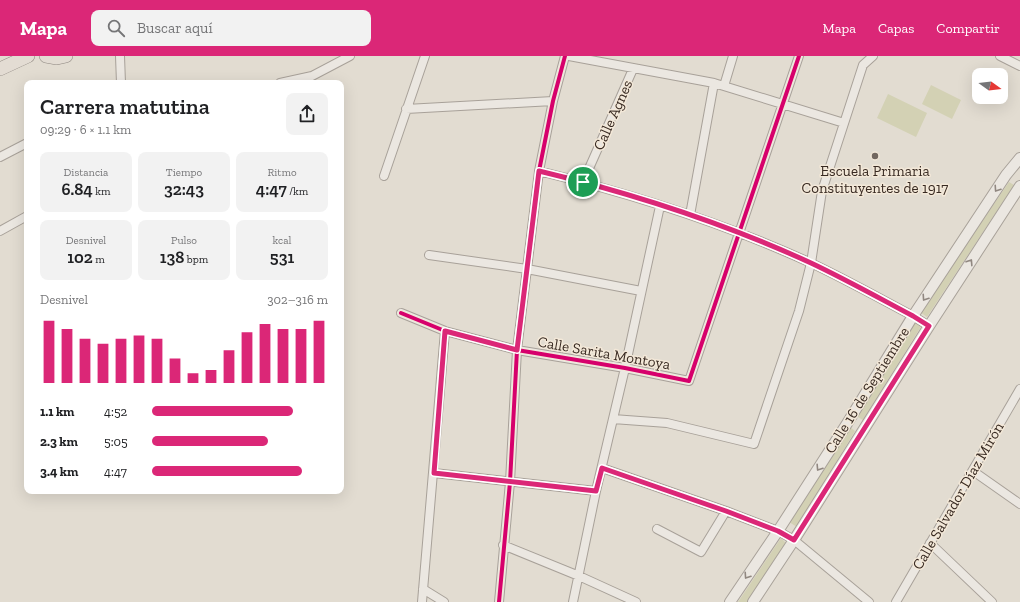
<!DOCTYPE html>
<html lang="es">
<head>
<meta charset="utf-8">
<style>
  body { margin:0; font-family:"Zilla Slab",serif; background:#f2f2f2; color:#202124; height:100vh; display:flex; flex-direction:column; font-size:15px; white-space:nowrap }
  * { box-sizing:border-box; margin:0 }
  p { font-size:13px; color:#757577 }
  .icon { flex:none; width:22px; height:22px; fill:none; stroke:currentColor; stroke-width:2; stroke-linecap:round; stroke-linejoin:round }
  .map { position:relative; flex:1; overflow:hidden }
  .side { position:absolute; left:24px; top:24px; width:320px; height:414px; display:flex; flex-direction:column; background:#fff; border-radius:8px; box-shadow:0 4px 16px #0002 }
  .side>* { flex:none }
  .needle { width:26px; rotate:105deg }
  .fabs { position:absolute; left:972px; top:12px; display:grid; gap:8px }
  .fabs a { display:grid; place-items:center; width:36px; height:36px; border-radius:8px; background:#fff; box-shadow:0 4px 16px #0002; font-size:20px }
  .pin { position:absolute; display:grid; place-items:center; width:34px; height:34px; color:#fff; margin:-17px; border:2px solid #fff; border-radius:50%; box-shadow:0 1px 4px #0007 }
  .round { display:grid; place-items:center; flex:none; width:42px; height:42px; border-radius:8px; background:#f2f2f2 }
  .summary { display:flex; align-items:center; justify-content:space-between; height:68px; padding:0 16px }
  h1 { font-size:22px; font-weight:600; line-height:30px }
  .stats { display:grid; grid-template-columns:repeat(3,1fr); gap:6px; height:68px; padding:4px 16px }
  .stats div { display:grid; align-content:center; border-radius:8px; background:#f2f2f2; text-align:center }
  .stats b { font-size:17px; font-weight:600 }
  .stats small { font-size:11px; font-weight:400 }
  .stats p { font-size:11px }
  .chart { height:112px; padding:8px 16px }
  .chart p { display:flex; justify-content:space-between }
  .chart svg { width:100%; height:72px; margin-top:4px; stroke:#db2777; stroke-width:6 }
  ul { padding:0 16px; list-style:none; font-size:13px }
  li { display:grid; grid-template-columns:64px 48px 1fr; align-items:center; height:30px }
  li i { height:10px; border-radius:5px; background:#db2777 }
  header { display:flex; align-items:center; gap:24px; box-sizing:border-box; height:56px; padding:0 20px; background:#db2777; color:#fff }
  header strong { font-size:19px }
  nav { display:flex; gap:22px; margin-inline-start:auto; font-size:14px }
  .search { width:280px; height:36px; background:#f2f2f2; display:flex; align-items:center; gap:10px; box-sizing:border-box; padding:0 14px; border-radius:8px; color:#757577; font-size:15px }
  .map>svg:first-child { display:block }
  .green { fill:#d3d1b4 }
  .lines { fill:none; stroke-linecap:round; stroke-linejoin:round }
  .minor-casing { stroke:#a8a199; stroke-width:10 }
  .tertiary-casing { stroke:#a8a199; stroke-width:12 }
  .primary-casing { stroke:#8e8780; stroke-width:14 }
  .minor { stroke:#ebe7e1; stroke-width:8 }
  .tertiary { stroke:#ebe7e1; stroke-width:10 }
  .primary { stroke:#e3dcd3; stroke-width:13 }
  .cycleway-casing { stroke:#f3e8d8; stroke-width:6 }
  .cycleway { stroke:#d6006c; stroke-width:4 }
  .oneway { stroke:#918881 }
  .route-casing { stroke:#fff; stroke-width:8 }
  .route { stroke:#db2777; stroke-width:5 }
  .poi-dot { fill:#73685f; stroke:#f3e8d8; stroke-width:1.5 }
  .labels { text-anchor:middle; stroke-width:3; stroke-linejoin:round; paint-order:stroke }
  .street-label { font-size:15px; fill:#372921; stroke:#f3e8d8 }
  .poi-label { font-size:15px; fill:#372921; stroke:#f3e8d8 }
</style>
</head>
<body>
<header>
<strong>Mapa</strong>
<div class="search"><svg class="icon" aria-label="search" viewBox="0 0 24 24"><circle cx="10" cy="10" r="6"/><path d="M15 15l6 6"/></svg>Buscar aquí</div>
<nav><a>Mapa</a><a>Capas</a><a>Compartir</a></nav>
</header>
<div class="map">
<svg width="1020" height="546" viewBox="0 0 1020 546">
  <rect width="100%" height="100%" fill="#e2dcd1"/>
  <path class="green" d="M931,29l30,15 -9,19 -30,-15z
    M888,38l39,19 -11,24 -39,-19z
    M1009,126l5,3 -87,132 -7,-5z
    M915,266l7,3 -59,95 -7,-4z
    M850,371l5,4 -58,96 -8,-5z
    M781,482l5,5 -39,59h-9z"/>
  <g class="lines">
    <g class="minor-casing">
      <path id="minor" d="M120,0l1,27
        M569,0l145,27 130,40
        M1000,0l20,10
        M280,27l32,-7 38,-20
        M724,30l9,-30
        M406,53l147,-8
        M0,101l27,-14
        M539,115c93,23 185,52 272,92 34,16 68,35 102,53l16,10
        M384,120l41,-120
        M583,126l50,-113
        M690,159l24,-132
        M0,175l27,-15
        M429,199l98,14 114,22
        M401,257l44,18 72,19 108,18 64,13 110,-325
        M613,363l54,4 87,21 45,-133 12,-48 11,-72 41,-126 10,-9
        M602,412l124,43 52,20 16,9 75,62
        M973,415l47,33
        M434,417l162,18
        M657,473l44,23 25,-41
        M930,487l62,59
        M503,489l76,31 57,26
        M423,533l21,13
        M422,546l23,-271
        M499,546l11,-120 7,-132 22,-179 14,-70 12,-45
        M573,546l23,-111 29,-123 35,-162
        M896,546l124,-213"/>
    </g>
    <g class="tertiary-casing">
      <path id="tertiary" d="M730,546l48,-71 70,-109 65,-106 93,-141 14,-17
        M753,546l41,-62 135,-214 91,-140"/>
    </g>
    <g class="primary-casing">
      <path id="primary" d="M46,0l11,2 9,-2
        M0,13l28,-13"/>
    </g>
    <use href="#minor" class="minor"/>
    <use href="#tertiary" class="tertiary"/>
    <use href="#primary" class="primary"/>
    <g class="cycleway-casing">
      <path id="cycleway" d="M401,257l44,18 72,19 108,18 64,13 110,-325
        M499,546l11,-120 7,-132 22,-179 14,-70 12,-45"/>
    </g>
    <use href="#cycleway" class="cycleway"/>
  </g>
  <defs><path id="oneway-chevron" d="M-2-3.5L2.5 0L-2 3.5" fill="none" stroke-width="1.6" stroke-linecap="round" stroke-linejoin="round"/></defs>
  <g class="oneway">
    <use href="#oneway-chevron" transform="translate(997 133) rotate(124)"/>
    <use href="#oneway-chevron" transform="translate(970 206) rotate(-57)"/>
    <use href="#oneway-chevron" transform="translate(925 242) rotate(124)"/>
    <use href="#oneway-chevron" transform="translate(819 412) rotate(123)"/>
    <use href="#oneway-chevron" transform="translate(747 520) rotate(124)"/>
  </g>
  <g class="lines">
    <g class="route-casing">
      <path id="route" d="M539,115c92,22 185,52 272,92 34,16 68,35 102,53l16,10 -135,214 -16,-9 -52,-20 -124,-43 -6,23 -162,-18 11,-142 72,19z"/>
    </g>
    <use href="#route" class="route"/>
  </g>
  <circle class="poi-dot" cx="875" cy="100" r="4"/>
  <g class="labels">
    <g class="street-label">
      <text transform="translate(613 59) rotate(-66)" y="5">Calle Agnes</text>
      <text transform="translate(604 297) rotate(10)" y="5">Calle Sarita Montoya</text>
      <text transform="translate(867 334) rotate(-58)" y="5">Calle 16 de Septiembre</text>
      <text transform="translate(958 440) rotate(-60)" y="5">Calle Salvador Díaz Mirón</text>
    </g>
    <g class="poi-label">
      <text x="875" y="120">Escuela Primaria<tspan x="875" dy="17">Constituyentes de 1917</tspan></text>
    </g>
  </g>
</svg>
<div class="fabs">
<a><svg class="needle" viewBox="-14 -14 28 28"><path d="M0-13l5 13h-10z" fill="#e53935"/><path d="M0 13l5-13h-10z" fill="#757577"/></svg></a>
</div>
<div class="pin" style="left:583px;top:126px;background:#1e9e55"><svg class="icon" aria-label="arrive" viewBox="0 0 24 24"><path d="M6 21V4h12l-3 4 3 4H6"/></svg></div>
<section class="side">
<div class="summary"><div><h1>Carrera matutina</h1><p>09:29 · 6 × 1.1 km</p></div><a class="round"><svg class="icon" aria-label="share" viewBox="0 0 24 24"><path d="M12 15V3M7 8l5-5 5 5M5 13v7h14v-7"/></svg></a></div>
<div class="stats">
<div><p>Distancia</p><b>6.84<small> km</small></b></div>
<div><p>Tiempo</p><b>32:43</b></div>
<div><p>Ritmo</p><b>4:47<small> /km</small></b></div>
</div>
<div class="stats">
<div><p>Desnivel</p><b>102<small> m</small></b></div>
<div><p>Pulso</p><b>138<small> bpm</small></b></div>
<div><p>kcal</p><b>531</b></div>
</div>
<div class="chart"><p><span>Desnivel</span>302–316 m</p>
<svg viewBox="0 0 160 44" preserveAspectRatio="none"><path d="M5 44V6M15 44V11M25 44V17M35 44V20M45 44V17M55 44V15M65 44V17M75 44V29M85 44V38M95 44V36M105 44V24M115 44V13M125 44V8M135 44V11M145 44V11M155 44V6"/></svg>
</div>
<ul>
<li><b>1.1 km</b>4:52<i style="width:80%"></i></li>
<li><b>2.3 km</b>5:05<i style="width:66%"></i></li>
<li><b>3.4 km</b>4:47<i style="width:85%"></i></li>
</ul>
</section>
</div>
</body>
</html>
